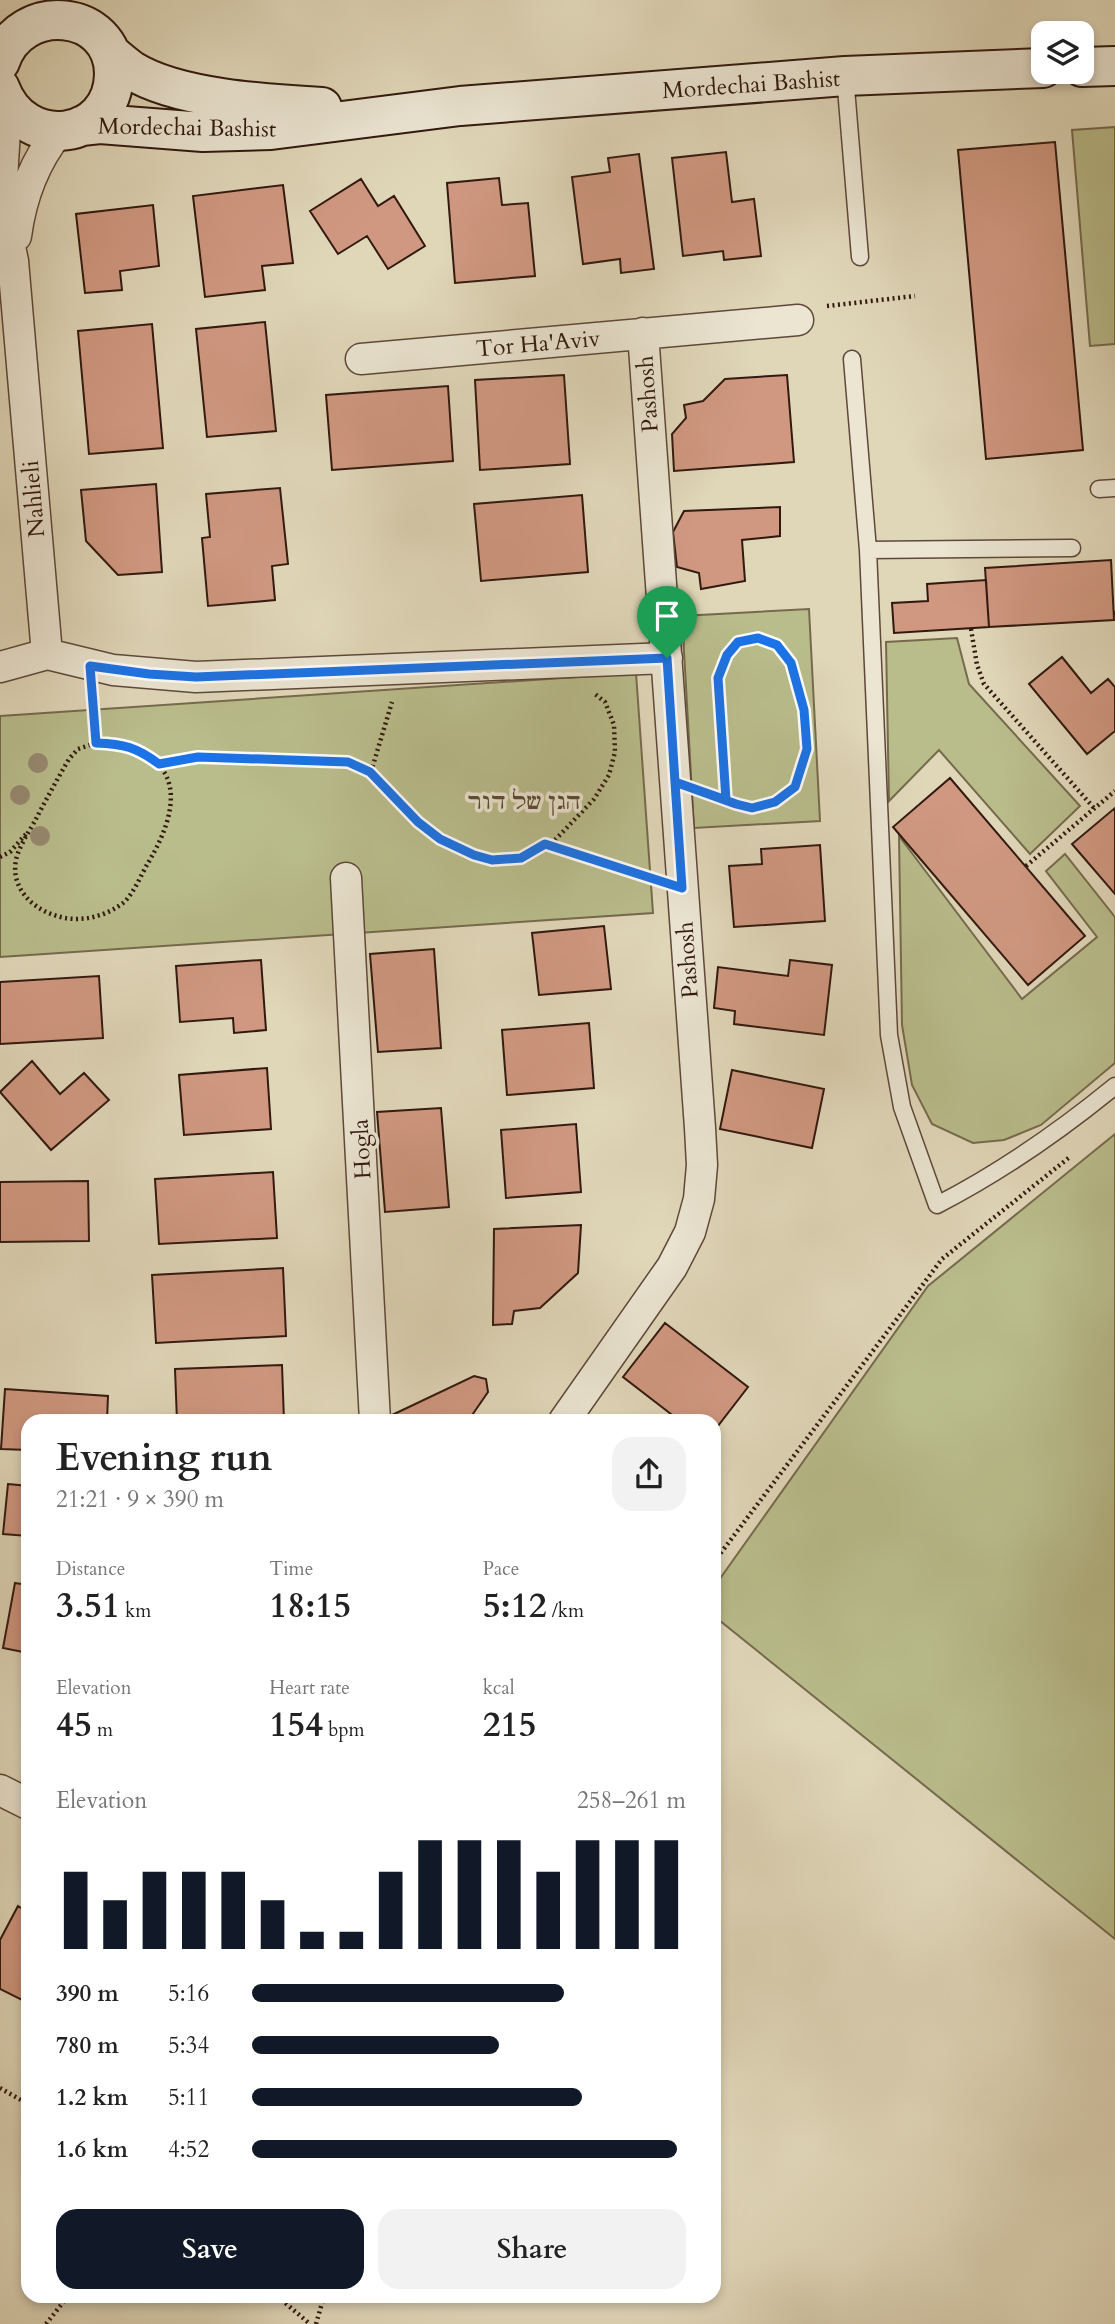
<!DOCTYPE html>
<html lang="en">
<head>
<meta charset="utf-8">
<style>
  body { margin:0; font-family:Cardo,"Frank Ruhl Libre",serif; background:#f2f2f2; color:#222; height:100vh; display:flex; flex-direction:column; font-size:26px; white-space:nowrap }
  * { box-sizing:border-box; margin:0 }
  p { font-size:23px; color:#767676 }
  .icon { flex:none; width:38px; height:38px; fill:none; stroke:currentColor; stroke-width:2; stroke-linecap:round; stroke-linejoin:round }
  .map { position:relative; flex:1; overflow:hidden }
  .drawer { position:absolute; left:21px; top:1414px; width:700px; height:889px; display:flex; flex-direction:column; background:#fff; border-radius:21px; box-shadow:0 4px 10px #0003 }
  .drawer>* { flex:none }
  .fabs { position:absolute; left:1031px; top:21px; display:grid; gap:14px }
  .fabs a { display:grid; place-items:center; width:63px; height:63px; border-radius:14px; background:#fff; box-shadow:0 4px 10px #0003; font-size:35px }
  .pin { position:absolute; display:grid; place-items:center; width:60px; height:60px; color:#fff; margin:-72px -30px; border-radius:50% 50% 50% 0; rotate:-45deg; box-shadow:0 0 7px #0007 }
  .pin .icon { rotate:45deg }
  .round { display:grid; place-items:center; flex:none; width:74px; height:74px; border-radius:21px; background:#f2f2f2 }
  .summary { display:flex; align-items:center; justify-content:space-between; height:119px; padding:0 35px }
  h1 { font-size:38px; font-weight:600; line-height:52px }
  .figures { display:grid; grid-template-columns:repeat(3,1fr); gap:10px; height:119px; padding:7px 35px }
  .figures div { display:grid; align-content:center }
  .figures b { font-size:35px; font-weight:600 }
  .figures small { font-size:19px; font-weight:400 }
  .figures p { font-size:19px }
  .chart { height:196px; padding:14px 35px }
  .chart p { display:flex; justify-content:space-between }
  .chart svg { width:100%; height:126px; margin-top:7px; stroke:#111827; stroke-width:6 }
  .action { display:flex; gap:14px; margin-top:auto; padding:14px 35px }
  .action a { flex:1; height:80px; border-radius:21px; background:#111827; color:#fff; font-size:28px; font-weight:600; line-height:80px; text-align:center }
  .action a+a { background:#f2f2f2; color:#222 }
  ul { padding:0 35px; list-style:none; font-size:23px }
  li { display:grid; grid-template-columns:112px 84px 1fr; align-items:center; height:52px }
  li i { height:18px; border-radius:9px; background:#111827 }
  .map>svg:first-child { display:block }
  .green { fill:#b9bc8b; stroke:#766a4d; stroke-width:2 }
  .building { fill:#d09881; stroke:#32190f; stroke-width:2 }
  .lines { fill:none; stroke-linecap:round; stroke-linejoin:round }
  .lane-casing { stroke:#5e483a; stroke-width:19 }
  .street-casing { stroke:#5e483a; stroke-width:33 }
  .secondary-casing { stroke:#32190f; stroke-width:42 }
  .path { stroke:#32190f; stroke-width:4.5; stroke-dasharray:2 3.5; stroke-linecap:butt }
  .lane { stroke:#ebe5d2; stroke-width:16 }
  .street { stroke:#ebe5d2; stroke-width:30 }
  .secondary { stroke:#ebe5d2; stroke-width:38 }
  .tree { fill:#968970 }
  .route-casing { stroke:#fff; stroke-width:14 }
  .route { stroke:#1a73e8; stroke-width:9 }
  .labels { text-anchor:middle; stroke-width:7; stroke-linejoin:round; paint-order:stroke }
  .street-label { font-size:23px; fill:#32190f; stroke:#ebe5d2 }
  .park-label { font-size:23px; font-style:italic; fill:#5a4a34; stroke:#ebe5d2 }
</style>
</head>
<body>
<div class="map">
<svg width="1115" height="2324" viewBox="0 0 1115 2324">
  <rect width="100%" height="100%" fill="#e0d7b9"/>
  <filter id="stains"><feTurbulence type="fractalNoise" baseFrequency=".00286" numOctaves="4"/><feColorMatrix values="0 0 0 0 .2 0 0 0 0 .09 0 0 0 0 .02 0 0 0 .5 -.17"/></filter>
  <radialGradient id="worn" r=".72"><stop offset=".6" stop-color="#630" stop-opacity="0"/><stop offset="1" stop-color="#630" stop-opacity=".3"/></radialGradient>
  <path class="green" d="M1115,127v217l-25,2 -18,-216z
    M809,609l11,212 -126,7 -12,-212z
    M957,638l12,46 111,122 -50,48 -91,-104 -50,51 -3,-159z
    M636,673l17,240 -653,44v-241z
    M899,836l123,163 75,-62 -51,-66 19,-17 50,63v146l-74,62 -37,15 -31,3 -41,-19 -20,-39 -10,-60z
    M1115,1134v805l-401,-323v-29l214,-301z"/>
  <path class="building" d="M1055,142l28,308 -97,9 -28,-309z
    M726,152l6,50 22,-3 7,57 -37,4 -1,-9 -40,5 -11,-98z
    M639,154l15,115 -33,4 -1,-14 -37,5 -11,-87 38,-5 -2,-14z
    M499,178l3,27 26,-2 7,73 -80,7 -8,-100z
    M361,179l17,27 16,-10 31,50 -37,23 -21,-33 -29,18 -28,-43z
    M283,185l10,78 -31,3 3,24 -60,7 -12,-101z
    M153,205l6,61 -39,5 2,19 -37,3 -9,-79z
    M265,322l11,109 -69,6 -11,-108z
    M152,324l11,124 -74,6 -11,-123z
    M564,375l6,89 -90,6 -5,-90z
    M787,375l7,87 -120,9 -2,-37 14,-16 -2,-13 19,-4 22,-22z
    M448,386l5,75 -121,9 -6,-75z
    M156,484l6,88 -44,3 -32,-34 -5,-51z
    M280,488l8,76 -16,2 3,34 -67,6 -6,-68 8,-1 -4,-43z
    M582,495l6,77 -107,9 -7,-77z
    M780,507v29l-38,4 3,41 -44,8 -2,-16 -22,-6 -4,-35 11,-21z
    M1111,560l3,60 -125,7 -4,-59z
    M986,580l3,47 -95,6 -2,-30 36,-2 -1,-17z
    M1062,657l29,36 17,-14 7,8v44l-28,23 -58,-70z
    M950,778l135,158 -57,49 -135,-158z
    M1115,808v86l-43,-50z
    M820,845l5,76 -91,6 -5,-61 33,-2 -1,-15z
    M604,926l7,63 -72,6 -7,-62z
    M434,949l7,99 -63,4 -8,-98z
    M261,960l5,70 -32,3 -1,-15 -53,4 -4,-56z
    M790,960l42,5 -8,70 -90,-11 1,-13 -21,-3 4,-41 70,9z
    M99,976l4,62 -103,6v-62z
    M589,1023l5,65 -87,7 -5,-65z
    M32,1061l28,33 24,-21 25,27 -58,50 -51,-58z
    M267,1068l4,61 -87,6 -5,-60z
    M732,1070l92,19 -12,59 -92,-19z
    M441,1108l8,99 -64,5 -8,-100z
    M576,1124l5,68 -75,6 -5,-68z
    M273,1172l4,66 -118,6 -4,-65z
    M88,1181l1,60 -89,1v-60z
    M581,1225l-3,48 -38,35 -26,3 -2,13 -19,1 1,-96z
    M283,1268l3,68 -130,7 -4,-68z
    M665,1323l83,64 -34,44v-10h-34l-57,-44z
    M282,1365l2,56h-107l-2,-52z
    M474,1376l12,3 2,13 -20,29h-78v-5z
    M5,1389l103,7 -1,25h-79v29l-27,-1z
    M8,1484l20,2v50l-25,-2z
    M15,1583l13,2v68l-25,-5z
    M18,1906l10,6v91l-28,-14v-49z"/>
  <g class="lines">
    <g class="lane-casing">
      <path id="lane" d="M845,76l15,181
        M852,359l16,191 204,-2
        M1099,489l16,-1
        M868,550l21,485 13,72 35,98c64,-33 123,-74 178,-119"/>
    </g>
    <g class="street-casing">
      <path id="street" d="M6,103c0,29 -4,58 -4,88 1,23 6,47 11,70l34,393
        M16,236c5,-38 18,-74 43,-105
        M361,359l437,-39
        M0,667l47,-13 66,16 83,7 471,-19
        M346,878l29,543
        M564,1421l108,-154 18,-35 9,-33 3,-34 -2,-37 -57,-795
        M0,1790l28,14"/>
    </g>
    <g class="secondary-casing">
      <path id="secondary" d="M110,53c7,6 14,12 21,17 46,29 137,34 191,37
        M0,62c20,-62 114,-53 114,12 -1,67 -90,79 -114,14
        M1082,67l33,-1
        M81,126l19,-2 103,8 68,-2 189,-24 385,-30 198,-8"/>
    </g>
    <path class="path" d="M827,306l88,-10
      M1114,613h1
      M971,629l6,36 7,19 110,124
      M92,698l4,45
      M96,743c84,5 91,55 52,120 -7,12 -15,32 -25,40 -18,14 -44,20 -66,13 -28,-8 -50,-33 -39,-63 5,-13 14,-26 20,-38 10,-19 20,-37 31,-56l9,-10z
      M159,764l39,-7 150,6 23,9 47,50 22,17 34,16 18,5 29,-2 35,-19 38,-40 15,-24 6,-23 -1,-27 -9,-23 -10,-8
      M371,772l21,-70
      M709,794c13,5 31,16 45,14 59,-8 58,-72 45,-116 -2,-10 -4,-22 -9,-31 -23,-37 -64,-23 -72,16 -2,10 1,23 2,32 2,31 4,61 6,91
      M546,845l105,33
      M0,857l10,-5 16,-18
      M1026,866l89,-75
      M714,1562l228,-303 129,-103
      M0,2088l28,16
      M277,2296l33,28
      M46,2324l22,-28
      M316,2324l8,-28"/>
    <use href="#lane" class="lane"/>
    <use href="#street" class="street"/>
    <use href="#secondary" class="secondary"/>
  </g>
  <g class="tree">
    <circle cx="38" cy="763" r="10"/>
    <circle cx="20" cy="795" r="10"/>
    <circle cx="40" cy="836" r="10"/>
  </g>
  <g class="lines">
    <g class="route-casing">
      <path id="route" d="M667,658l-471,19 -47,-3 -59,-8 6,77c28,1 40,4 63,21l39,-7 150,5 22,10 48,50 22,17 34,16 18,5 29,-2 24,-14 137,44 -7,-106 61,22 16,4 23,-6 20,-15 12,-38 -3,-39 -13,-47 -14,-18 -19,-7 -20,4 -11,13 -9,23 8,122 -51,-18 -8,-124"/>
    </g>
    <use href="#route" class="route"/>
  </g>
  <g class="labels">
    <g class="street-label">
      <text transform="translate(751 84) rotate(-4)" y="8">Mordechai Bashist</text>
      <text transform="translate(187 127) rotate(1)" y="8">Mordechai Bashist</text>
      <text transform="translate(538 343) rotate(-5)" y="8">Tor Ha'Aviv</text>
      <text transform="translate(647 394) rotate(-94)" y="8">Pashosh</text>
      <text transform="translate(33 499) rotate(-95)" y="8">Nahlieli</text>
      <text transform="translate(687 960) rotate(-94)" y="8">Pashosh</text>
      <text transform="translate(361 1149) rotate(-93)" y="8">Hogla</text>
    </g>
    <g class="park-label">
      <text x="524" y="809">הגן של דור</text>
    </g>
  </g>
  <rect width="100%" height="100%" filter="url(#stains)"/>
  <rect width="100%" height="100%" fill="url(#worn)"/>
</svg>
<div class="fabs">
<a><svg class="icon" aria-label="layers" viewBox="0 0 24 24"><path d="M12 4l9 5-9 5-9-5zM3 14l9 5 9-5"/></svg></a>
</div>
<div class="pin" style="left:667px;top:658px;background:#1e9e55"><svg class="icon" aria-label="arrive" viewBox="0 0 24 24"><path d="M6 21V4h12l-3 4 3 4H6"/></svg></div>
<section class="drawer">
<div class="summary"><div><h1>Evening run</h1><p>21:21 · 9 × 390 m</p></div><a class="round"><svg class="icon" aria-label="share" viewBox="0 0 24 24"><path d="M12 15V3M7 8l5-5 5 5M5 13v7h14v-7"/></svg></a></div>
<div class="figures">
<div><p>Distance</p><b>3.51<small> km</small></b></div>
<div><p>Time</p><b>18:15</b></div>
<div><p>Pace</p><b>5:12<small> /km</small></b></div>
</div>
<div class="figures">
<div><p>Elevation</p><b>45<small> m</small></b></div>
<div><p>Heart rate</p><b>154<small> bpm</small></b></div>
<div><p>kcal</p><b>215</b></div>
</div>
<div class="chart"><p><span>Elevation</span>258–261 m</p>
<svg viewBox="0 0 160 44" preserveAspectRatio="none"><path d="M5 44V17M15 44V27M25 44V17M35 44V17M45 44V17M55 44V27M65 44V38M75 44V38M85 44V17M95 44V6M105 44V6M115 44V6M125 44V17M135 44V6M145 44V6M155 44V6"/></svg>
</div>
<ul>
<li><b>390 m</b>5:16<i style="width:72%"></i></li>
<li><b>780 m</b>5:34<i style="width:57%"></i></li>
<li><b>1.2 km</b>5:11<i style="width:76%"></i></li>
<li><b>1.6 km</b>4:52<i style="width:98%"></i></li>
</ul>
<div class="action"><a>Save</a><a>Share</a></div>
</section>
</div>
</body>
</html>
